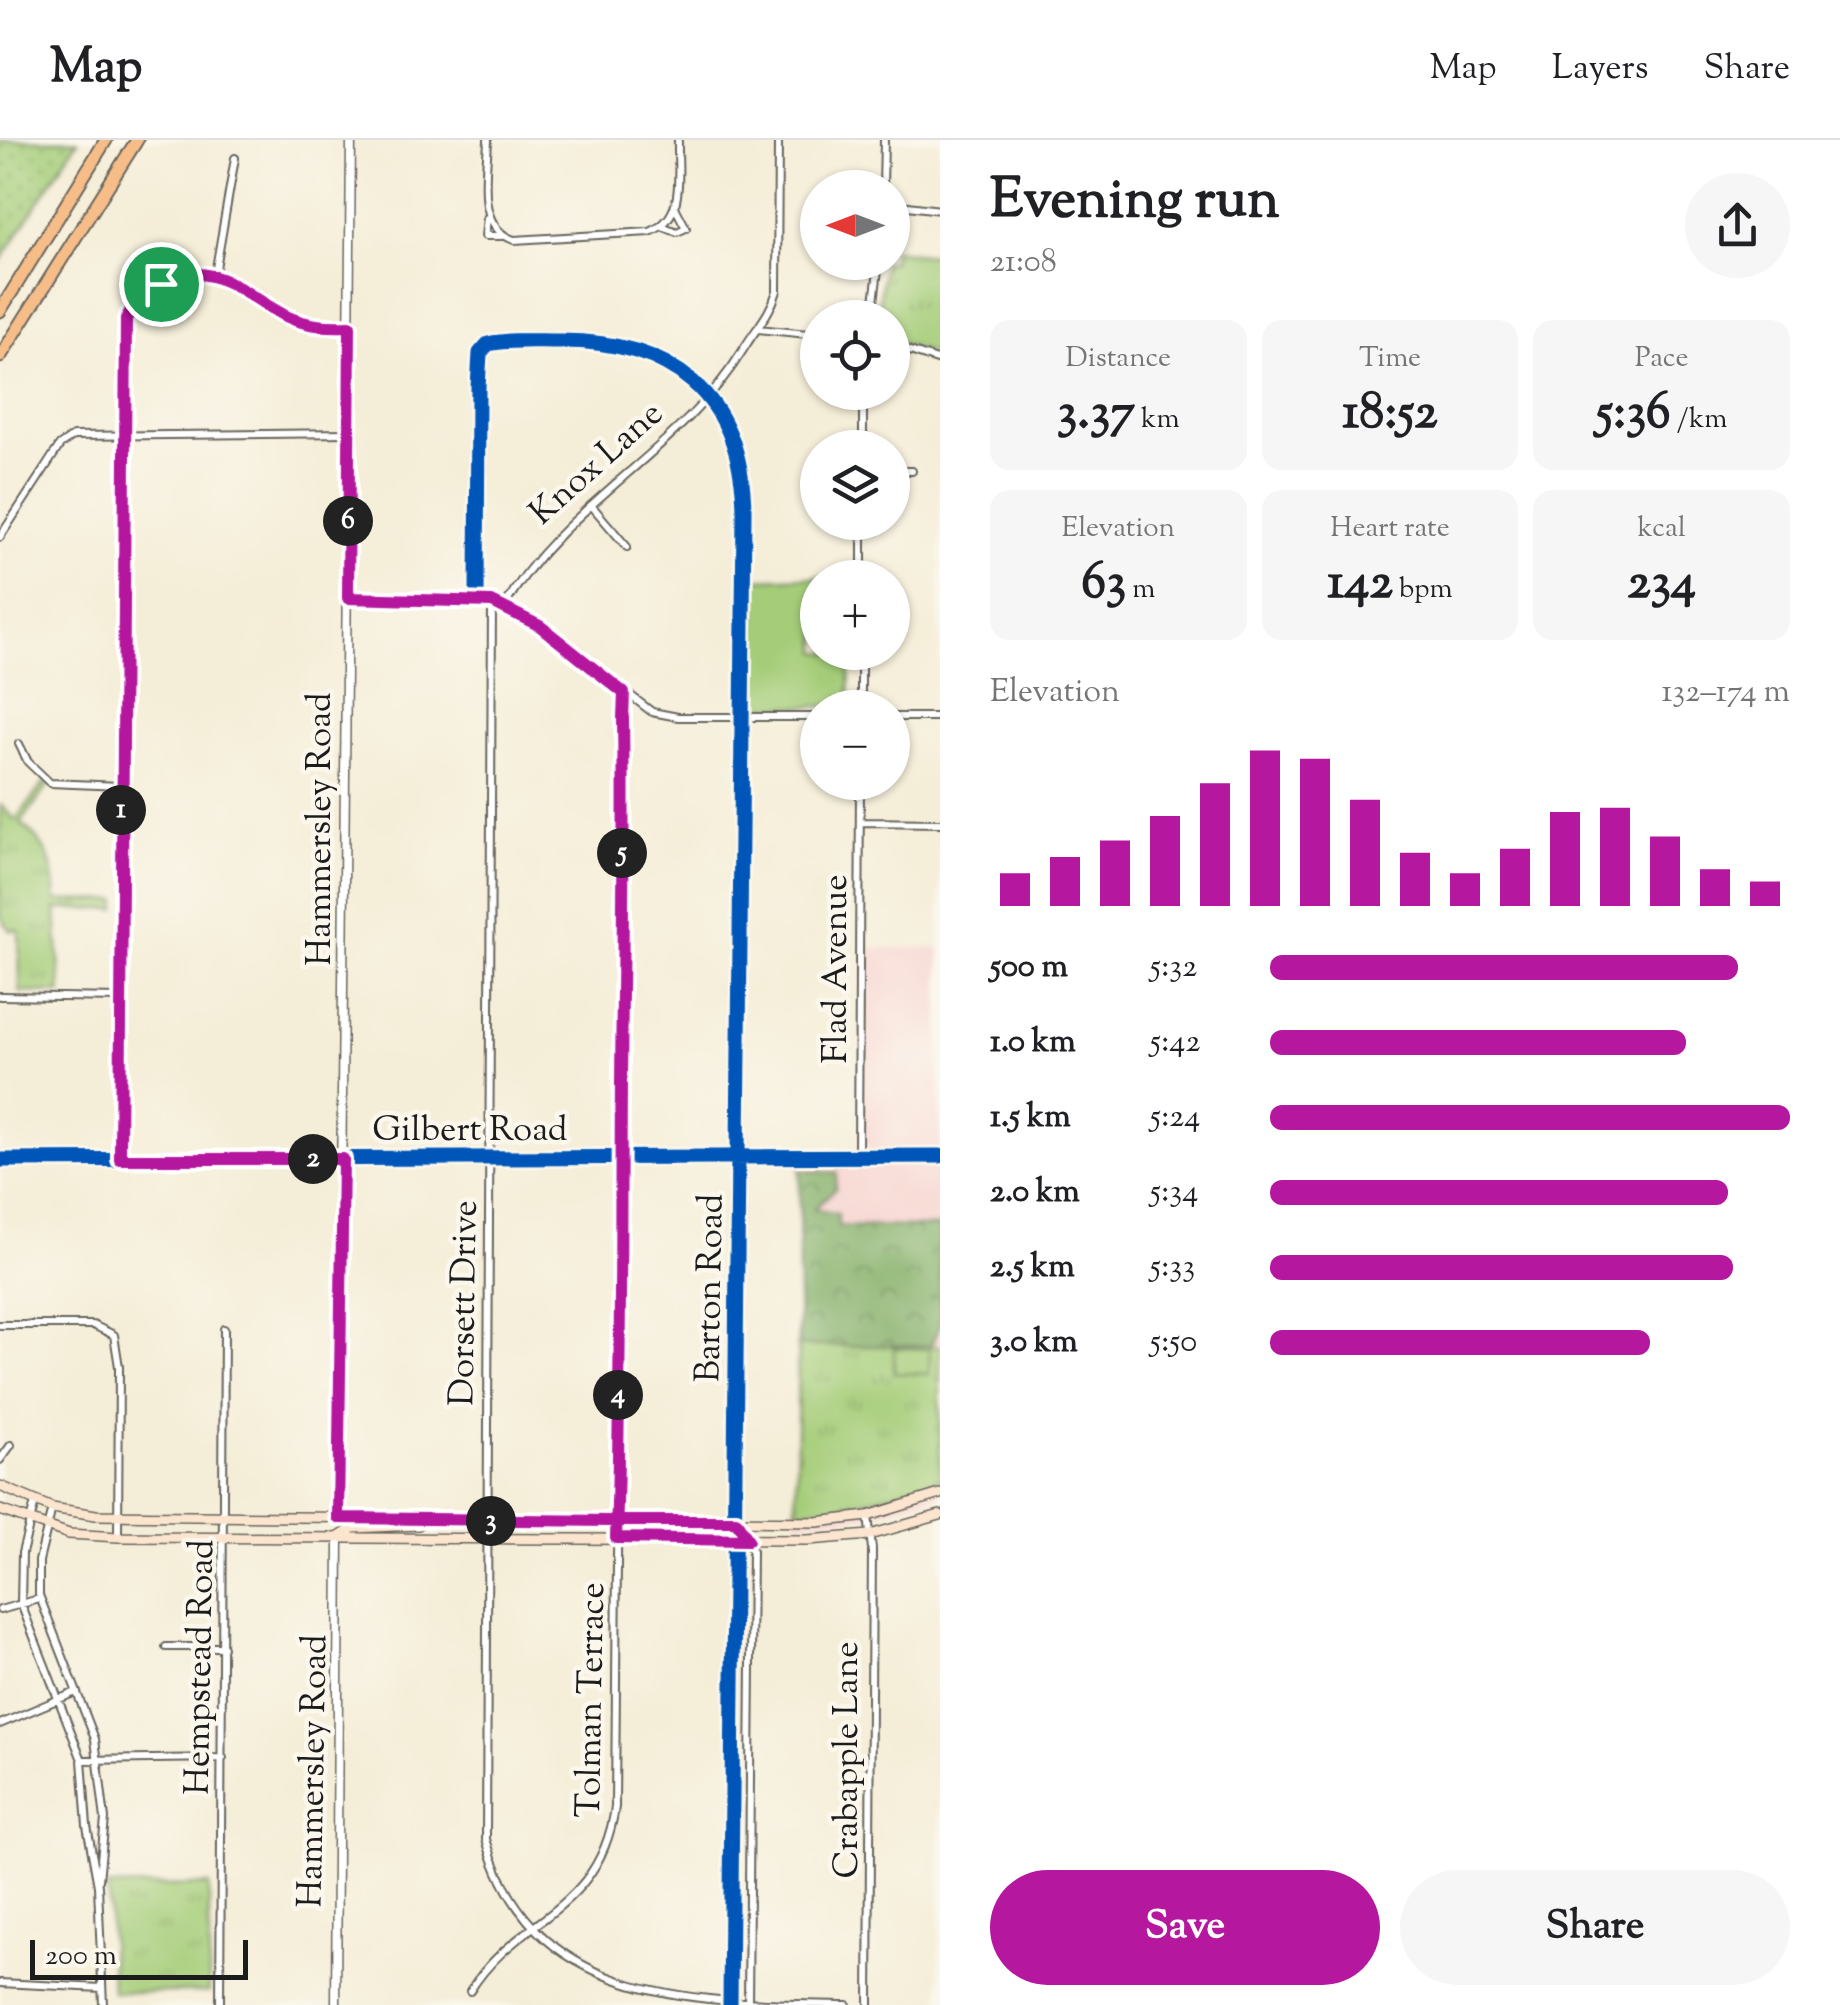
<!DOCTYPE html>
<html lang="en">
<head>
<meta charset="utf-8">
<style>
  body { margin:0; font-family:"Sorts Mill Goudy",serif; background:#f6f6f6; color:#202124; height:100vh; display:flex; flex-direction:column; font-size:38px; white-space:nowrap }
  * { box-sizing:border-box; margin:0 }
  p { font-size:32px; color:#757577 }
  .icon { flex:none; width:55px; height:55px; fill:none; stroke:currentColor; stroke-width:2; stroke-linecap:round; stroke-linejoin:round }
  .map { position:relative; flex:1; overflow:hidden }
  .sheet { display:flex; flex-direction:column; background:#fff; width:900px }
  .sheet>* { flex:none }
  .needle { width:65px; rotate:270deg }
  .fabs { position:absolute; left:800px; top:30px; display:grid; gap:20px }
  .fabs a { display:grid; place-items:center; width:110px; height:110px; border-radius:50%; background:#fff; box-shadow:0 2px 8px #0004; font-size:50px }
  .scale { position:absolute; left:30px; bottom:25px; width:218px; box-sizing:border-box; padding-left:10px; border:5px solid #1c1c1c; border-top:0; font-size:28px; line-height:35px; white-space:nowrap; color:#1c1c1c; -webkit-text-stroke:8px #fbf7ec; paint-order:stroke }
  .pin { position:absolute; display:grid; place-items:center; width:85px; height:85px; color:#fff; margin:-42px; border:5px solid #fff; border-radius:50%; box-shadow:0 2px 10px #0007 }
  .km { position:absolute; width:50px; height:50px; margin:-25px; border-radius:50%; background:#222; color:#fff; font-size:28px; line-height:50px; text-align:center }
  .round { display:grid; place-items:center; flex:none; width:105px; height:105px; border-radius:52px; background:#f6f6f6 }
  .summary { display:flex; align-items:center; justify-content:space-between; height:170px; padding:0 50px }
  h1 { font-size:55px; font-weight:800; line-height:75px }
  .figures { display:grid; grid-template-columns:repeat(3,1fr); gap:15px; height:170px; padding:10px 50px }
  .figures div { display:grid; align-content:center; border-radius:20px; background:#f6f6f6; text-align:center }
  .figures b { font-size:50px; font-weight:800 }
  .figures small { font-size:28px; font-weight:400 }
  .figures p { font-size:28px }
  .chart { height:280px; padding:20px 50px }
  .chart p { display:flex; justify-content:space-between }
  .chart svg { width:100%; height:180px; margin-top:10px; stroke:#b5179e; stroke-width:6 }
  .button { display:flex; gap:20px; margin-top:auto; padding:20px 50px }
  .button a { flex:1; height:115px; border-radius:60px; background:#b5179e; color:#fff; font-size:40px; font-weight:800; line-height:115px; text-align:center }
  .button a+a { background:#f6f6f6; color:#202124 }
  ul { padding:0 50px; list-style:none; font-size:32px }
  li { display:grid; grid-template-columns:160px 120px 1fr; align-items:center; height:75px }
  li i { height:25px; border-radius:12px; background:#b5179e }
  header { display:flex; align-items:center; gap:60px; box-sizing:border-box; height:140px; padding:0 50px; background:#fff; border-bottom:2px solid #e0e0e0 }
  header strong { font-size:48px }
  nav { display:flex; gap:55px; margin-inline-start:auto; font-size:35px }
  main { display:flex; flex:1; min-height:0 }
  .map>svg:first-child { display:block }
  .built { fill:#f7d0cd }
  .grass { fill:url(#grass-dots); stroke:#60744a; stroke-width:2.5 }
  .forest { fill:url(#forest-crowns); stroke:#506642; stroke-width:2.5 }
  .park { fill:url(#park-tufts); stroke:#60744a; stroke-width:2.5 }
  .garden { fill:#a5cd79; stroke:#60744a; stroke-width:2.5 }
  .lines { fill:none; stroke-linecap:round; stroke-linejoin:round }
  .minor-casing { stroke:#68655d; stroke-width:10 }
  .tertiary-casing { stroke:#68655d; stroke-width:11 }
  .secondary-casing { stroke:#68655d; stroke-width:12 }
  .motorway-casing { stroke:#68655d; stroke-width:15 }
  .minor { stroke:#fff; stroke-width:6 }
  .tertiary { stroke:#fff; stroke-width:8 }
  .secondary { stroke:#fce5cf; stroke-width:9 }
  .motorway { stroke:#f7bd88; stroke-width:11 }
  .cycleway-casing { stroke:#fbf7ec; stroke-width:21 }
  .cycleway { stroke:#0057b8; stroke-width:15 }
  .route-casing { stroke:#fff; stroke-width:20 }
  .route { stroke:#b5179e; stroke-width:12 }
  .labels { text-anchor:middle; stroke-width:9; stroke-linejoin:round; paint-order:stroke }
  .street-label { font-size:35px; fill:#1c1c1c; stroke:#fbf7ec }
</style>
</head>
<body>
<header>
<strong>Map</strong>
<nav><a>Map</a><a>Layers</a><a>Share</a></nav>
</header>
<main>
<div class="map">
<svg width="940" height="1865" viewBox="0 0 940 1865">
  <defs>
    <pattern id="grass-dots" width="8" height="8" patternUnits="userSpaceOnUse" patternTransform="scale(2.5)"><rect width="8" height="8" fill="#a5cd79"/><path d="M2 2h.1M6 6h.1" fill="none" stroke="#8daf68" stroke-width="1.8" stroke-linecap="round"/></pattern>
    <pattern id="forest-crowns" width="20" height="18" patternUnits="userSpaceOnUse" patternTransform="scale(2.5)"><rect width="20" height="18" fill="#84b069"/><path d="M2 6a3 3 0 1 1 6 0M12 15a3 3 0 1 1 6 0" fill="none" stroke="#6b8e56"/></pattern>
    <pattern id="park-tufts" width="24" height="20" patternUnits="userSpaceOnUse" patternTransform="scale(2.5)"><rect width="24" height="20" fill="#a5cd79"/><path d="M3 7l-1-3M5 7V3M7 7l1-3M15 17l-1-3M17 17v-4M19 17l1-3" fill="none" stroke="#8daf68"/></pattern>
  </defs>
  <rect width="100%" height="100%" fill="#fbf7ec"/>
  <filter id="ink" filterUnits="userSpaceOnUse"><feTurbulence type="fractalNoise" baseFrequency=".01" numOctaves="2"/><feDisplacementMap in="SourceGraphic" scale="20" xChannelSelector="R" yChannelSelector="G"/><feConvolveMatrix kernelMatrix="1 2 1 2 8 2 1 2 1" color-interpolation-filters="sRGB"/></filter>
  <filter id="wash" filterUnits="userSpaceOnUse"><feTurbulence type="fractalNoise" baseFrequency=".0048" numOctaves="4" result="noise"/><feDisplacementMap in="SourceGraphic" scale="40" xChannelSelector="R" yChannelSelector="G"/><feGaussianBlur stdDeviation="2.25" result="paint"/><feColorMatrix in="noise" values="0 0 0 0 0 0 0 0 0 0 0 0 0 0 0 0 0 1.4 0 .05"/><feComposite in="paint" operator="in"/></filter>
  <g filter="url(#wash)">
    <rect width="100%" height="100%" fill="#f4edd7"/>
    <path class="built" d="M865,808h75v202h-68l-9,-9z
      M940,1016v338l-72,22 -72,6 5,-365z"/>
    <path class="grass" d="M0,0h78l-78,122z"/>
    <path class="forest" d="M800,1030l37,3 -2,16 -21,20 24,5v12l102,1v99l-10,20h-132z"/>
    <path class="park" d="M893,110l47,6v100l-47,-15 -1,-23h-15l7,-55 8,-1z
      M46,640l4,3 -29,40c28,24 33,41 35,78l61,-1v9h-61l5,84 -41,-1 -1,-61 -10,-1 -9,-15v-110l16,15z
      M798,1206h142v134l-83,23 -61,8z
      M209,1745v107h-97l-4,-105z"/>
    <path class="garden" d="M851,436l-33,2v74l32,1 -1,53 -95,1 2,-128z
      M894,1208l36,1 -1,25 -35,-1z"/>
  </g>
  <g filter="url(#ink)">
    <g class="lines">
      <g class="minor-casing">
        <path id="minor" d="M488,0c-1,33 -13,87 26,100l136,-8c37,-15 27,-58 28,-92
          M883,48l1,-48
          M892,64l48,6
          M487,78l-2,18h17
          M664,87l13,5 9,-4 -10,-19
          M215,134l20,-116
          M872,178l7,-56
          M758,189l60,6
          M892,205l48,16
          M863,308v-56
          M892,331h20
          M591,365l36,42
          M0,397l60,-92 13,-9 276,-3
          M862,438v-56
          M348,458l144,5 48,23 112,86 26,5h140
          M477,459l1,-212 2,-34 8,-9c23,-5 47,-3 70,-3 113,-1 184,53 186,170l-14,1494
          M492,463l-6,1236c47,166 209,163 361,166
          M504,467c59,-104 177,-155 239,-257 13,-22 27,-35 34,-59l1,-151
          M861,568v-56
          M892,577h48
          M19,604l9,18 22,21 71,3
          M860,682l80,1
          M0,856l120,2
          M858,1016l2,-374
          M120,1019l7,-840c21,-40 68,-58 110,-35 19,9 33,25 52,33 20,9 40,10 61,9
          M343,1019l597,-3
          M0,1185h93l21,10 5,32 -1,170
          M0,1320l11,-15
          M35,1362l-13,51 -1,51 61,156 5,66 11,60 5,119
          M52,1368l-13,53v34l56,144 10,80 -6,61
          M868,1376l4,33 -3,456
          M737,1382l15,28 -4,455
          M0,1470l39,-11
          M166,1507h57
          M0,1584l76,-32
          M82,1620l141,-2
          M0,1843l102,5
          M470,1851c47,-76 130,-77 145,-184l9,-1114
          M220,1865l4,-676"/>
      </g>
      <g class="tertiary-casing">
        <path id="tertiary" d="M0,1020l343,-1
          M338,1378l13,-1378
          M336,1865l3,-468"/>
      </g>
      <g class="secondary-casing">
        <path id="secondary" d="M0,1346l52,22 44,7 721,7 51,-6 72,-22
          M0,1370l69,24 49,3 690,3 62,-5 70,-20
          M339,1397l14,-9 65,-3"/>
      </g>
      <g class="motorway-casing">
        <path id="motorway" d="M0,171l106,-171
          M0,217l137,-217"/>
      </g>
      <use href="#minor" class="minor"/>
      <use href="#tertiary" class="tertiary"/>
      <use href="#secondary" class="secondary"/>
      <use href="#motorway" class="motorway"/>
      <g class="cycleway-casing">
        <path id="cycleway" d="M477,459l1,-212 2,-34 8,-9c23,-5 47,-3 70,-3 113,-1 184,53 186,170l-14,1494
          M0,1020l940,-4"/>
      </g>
      <use href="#cycleway" class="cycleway"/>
    </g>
  </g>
  <g class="lines" filter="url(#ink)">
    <g class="route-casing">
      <path id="route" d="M161,144l-25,17 -10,18 -6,840h223l-5,359 272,3c42,0 84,0 126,0l12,19 -132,-2c5,-151 4,-304 5,-455 1,-122 4,-244 2,-365l1,-25 -84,-67 -48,-24 -144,-4 2,-272c-22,1 -42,0 -62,-9 -44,-21 -75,-62 -127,-33"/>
    </g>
    <use href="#route" class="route"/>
  </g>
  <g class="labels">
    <g class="street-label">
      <text transform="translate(595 322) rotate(-42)" y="12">Knox Lane</text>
      <text transform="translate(318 689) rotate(-90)" y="12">Hammersley Road</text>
      <text transform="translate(834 829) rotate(-90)" y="12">Flad Avenue</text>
      <text x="470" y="1000">Gilbert Road</text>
      <text transform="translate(708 1148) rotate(-89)" y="12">Barton Road</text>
      <text transform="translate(462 1163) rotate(-89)" y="12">Dorsett Drive</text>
      <text transform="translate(198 1527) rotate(-89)" y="12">Hempstead Road</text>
      <text transform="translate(589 1560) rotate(-89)" y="12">Tolman Terrace</text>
      <text transform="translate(845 1620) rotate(-90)" y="12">Crabapple Lane</text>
      <text transform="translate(311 1631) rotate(-89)" y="12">Hammersley Road</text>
    </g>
  </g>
</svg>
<div class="fabs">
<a><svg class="needle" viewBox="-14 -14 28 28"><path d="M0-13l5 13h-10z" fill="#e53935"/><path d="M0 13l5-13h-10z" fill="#757577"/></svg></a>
<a><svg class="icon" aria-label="locate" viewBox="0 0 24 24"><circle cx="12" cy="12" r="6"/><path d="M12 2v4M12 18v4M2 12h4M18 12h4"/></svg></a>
<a><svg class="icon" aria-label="layers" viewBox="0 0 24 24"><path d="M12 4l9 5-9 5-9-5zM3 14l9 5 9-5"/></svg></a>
<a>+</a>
<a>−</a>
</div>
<div class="scale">200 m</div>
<div class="pin" style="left:161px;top:144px;background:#1e9e55"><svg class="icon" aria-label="arrive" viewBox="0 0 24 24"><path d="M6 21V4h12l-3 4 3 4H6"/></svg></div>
<b class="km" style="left:121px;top:670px">1</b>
<b class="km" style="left:313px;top:1019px">2</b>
<b class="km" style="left:491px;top:1381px">3</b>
<b class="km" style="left:618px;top:1255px">4</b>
<b class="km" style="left:622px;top:713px">5</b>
<b class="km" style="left:348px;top:381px">6</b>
</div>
<section class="sheet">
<div class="summary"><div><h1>Evening run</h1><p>21:08</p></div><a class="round"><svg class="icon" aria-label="share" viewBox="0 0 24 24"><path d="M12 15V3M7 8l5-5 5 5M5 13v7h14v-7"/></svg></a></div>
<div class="figures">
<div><p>Distance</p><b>3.37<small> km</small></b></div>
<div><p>Time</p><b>18:52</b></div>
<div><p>Pace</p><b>5:36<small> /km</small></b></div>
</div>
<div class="figures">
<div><p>Elevation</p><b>63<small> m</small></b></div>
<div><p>Heart rate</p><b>142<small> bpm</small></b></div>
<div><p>kcal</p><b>234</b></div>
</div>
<div class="chart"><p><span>Elevation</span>132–174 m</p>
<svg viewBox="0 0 160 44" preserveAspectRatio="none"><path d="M5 44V36M15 44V32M25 44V28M35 44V22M45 44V14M55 44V6M65 44V8M75 44V18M85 44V31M95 44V36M105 44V30M115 44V21M125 44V20M135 44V27M145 44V35M155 44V38"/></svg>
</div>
<ul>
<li><b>500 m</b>5:32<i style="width:90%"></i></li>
<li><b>1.0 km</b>5:42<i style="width:80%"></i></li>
<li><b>1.5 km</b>5:24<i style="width:100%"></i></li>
<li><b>2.0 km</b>5:34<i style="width:88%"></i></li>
<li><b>2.5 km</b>5:33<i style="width:89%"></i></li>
<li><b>3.0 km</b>5:50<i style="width:73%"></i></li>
</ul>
<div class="button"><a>Save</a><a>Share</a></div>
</section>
</main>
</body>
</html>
